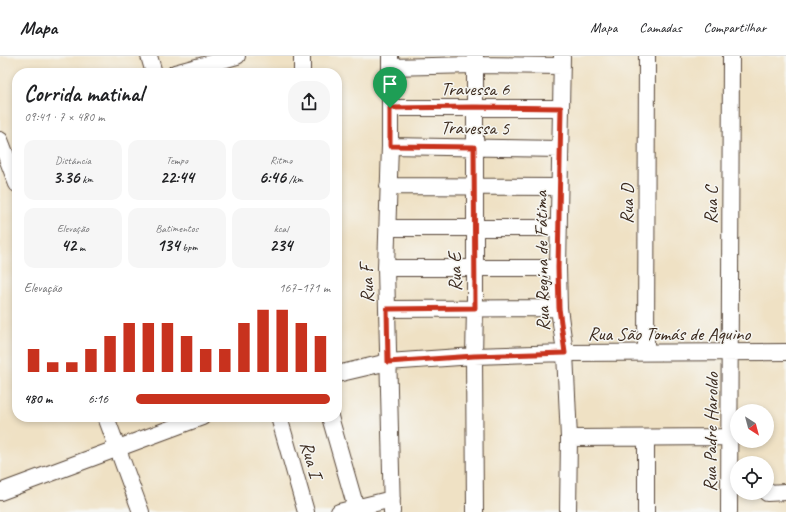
<!DOCTYPE html>
<html lang="pt">
<head>
<meta charset="utf-8">
<style>
  body { margin:0; font-family:Caveat,sans-serif; background:#f6f6f6; color:#202124; height:100vh; display:flex; flex-direction:column; font-size:15px; white-space:nowrap }
  * { box-sizing:border-box; margin:0 }
  p { font-size:13px; color:#757577 }
  .icon { flex:none; width:22px; height:22px; fill:none; stroke:currentColor; stroke-width:2; stroke-linecap:round; stroke-linejoin:round }
  .map { position:relative; flex:1; overflow:hidden }
  .panel { position:absolute; left:12px; top:12px; width:330px; height:354px; display:flex; flex-direction:column; background:#fff; border-radius:16px; box-shadow:0 2px 6px #0003 }
  .panel>* { flex:none }
  .needle { width:26px; rotate:144deg }
  .controls { position:absolute; left:730px; top:348px; display:grid; gap:8px }
  .controls a { display:grid; place-items:center; width:44px; height:44px; border-radius:50%; background:#fff; box-shadow:0 2px 6px #0003; font-size:20px }
  .pin { position:absolute; display:grid; place-items:center; width:34px; height:34px; color:#fff; margin:-41px -17px; border-radius:50% 50% 50% 0; rotate:-45deg; box-shadow:0 0 4px #0007 }
  .pin .icon { rotate:45deg }
  .round { display:grid; place-items:center; flex:none; width:42px; height:42px; border-radius:16px; background:#f6f6f6 }
  .head { display:flex; align-items:center; justify-content:space-between; height:68px; padding:0 12px }
  h1 { font-size:22px; font-weight:600; line-height:30px }
  .metrics { display:grid; grid-template-columns:repeat(3,1fr); gap:6px; height:68px; padding:4px 12px }
  .metrics div { display:grid; align-content:center; border-radius:10px; background:#f6f6f6; text-align:center }
  .metrics b { font-size:17px; font-weight:600 }
  .metrics small { font-size:11px; font-weight:400 }
  .metrics p { font-size:11px }
  .chart { height:112px; padding:8px 12px }
  .chart p { display:flex; justify-content:space-between }
  .chart svg { width:100%; height:72px; margin-top:4px; stroke:#c8321e; stroke-width:6 }
  ul { padding:0 12px; list-style:none; font-size:13px }
  li { display:grid; grid-template-columns:64px 48px 1fr; align-items:center; height:30px }
  li i { height:10px; border-radius:5px; background:#c8321e }
  header { display:flex; align-items:center; gap:24px; box-sizing:border-box; height:56px; padding:0 20px; background:#fff; border-bottom:1px solid #e0e0e0 }
  header strong { font-size:19px }
  nav { display:flex; gap:22px; margin-inline-start:auto; font-size:14px }
  .map>svg:first-child { display:block }
  .lines { fill:none; stroke-linecap:round; stroke-linejoin:round }
  .minor-casing { stroke:#564537; stroke-width:18 }
  .minor { stroke:#fff; stroke-width:16 }
  .route-casing { stroke:#fff; stroke-width:8 }
  .route { stroke:#c8321e; stroke-width:5 }
  .labels { text-anchor:middle; stroke-width:3; stroke-linejoin:round; paint-order:stroke }
  .street-label { font-size:19px; fill:#3b2a1e; stroke:#f6f6f2 }
</style>
</head>
<body>
<header>
<strong>Mapa</strong>
<nav><a>Mapa</a><a>Camadas</a><a>Compartilhar</a></nav>
</header>
<div class="map">
<svg width="786" height="456" viewBox="0 0 786 456">
  <rect width="100%" height="100%" fill="#f6f6f2"/>
  <filter id="ink" filterUnits="userSpaceOnUse"><feTurbulence type="fractalNoise" baseFrequency=".025" numOctaves="2"/><feDisplacementMap in="SourceGraphic" scale="8" xChannelSelector="R" yChannelSelector="G"/><feConvolveMatrix kernelMatrix="1 2 1 2 8 2 1 2 1" color-interpolation-filters="sRGB"/></filter>
  <filter id="wash" filterUnits="userSpaceOnUse"><feTurbulence type="fractalNoise" baseFrequency=".012" numOctaves="4" result="noise"/><feDisplacementMap in="SourceGraphic" scale="16" xChannelSelector="R" yChannelSelector="G"/><feGaussianBlur stdDeviation="0.9" result="paint"/><feColorMatrix in="noise" values="0 0 0 0 0 0 0 0 0 0 0 0 0 0 0 0 0 1.4 0 .05"/><feComposite in="paint" operator="in"/></filter>
  <g filter="url(#wash)">
    <rect width="100%" height="100%" fill="#efe1c4"/>
  </g>
  <g filter="url(#ink)">
    <g class="lines">
      <g class="minor-casing">
        <path id="minor" d="M149,0l5,17
          M390,0v90l-4,122 6,244
          M475,0v252l-1,48 1,156
          M562,0l-4,212 1,40 6,45 4,85 -1,74
          M390,11l84,-2 88,1
          M175,17l62,-17
          M302,17v-17
          M390,52h171
          M0,84l17,44
          M390,90l170,3
          M388,130l171,1
          M387,172h172
          M386,212h172
          M387,253l172,-1
          M646,296l1,-296
          M337,318l51,-12 86,-6 91,-3 221,-1
          M106,361l35,95
          M279,361l27,95
          M330,361l26,91
          M569,382l160,-1
          M0,436l202,-75
          M767,437l19,-1
          M339,456l53,-13
          M646,456v-74
          M729,456l2,-456"/>
      </g>
      <use href="#minor" class="minor"/>
    </g>
  </g>
  <g class="lines" filter="url(#ink)">
    <g class="route-casing">
      <path id="route" d="M474,51l87,1 -3,160 1,40 6,45 -91,3 -86,6 -1,-53 88,-1 -1,-161 -84,-1v-38z"/>
    </g>
    <use href="#route" class="route"/>
  </g>
  <g class="labels">
    <g class="street-label">
      <text x="475" y="39">Travessa 6</text>
      <text transform="translate(475 71) rotate(1)" y="7">Travessa 5</text>
      <text transform="translate(626 148) rotate(-90)" y="7">Rua D</text>
      <text transform="translate(710 149) rotate(-90)" y="7">Rua C</text>
      <text transform="translate(541 205) rotate(-91)" y="7">Rua Regina de Fátima</text>
      <text transform="translate(454 216) rotate(-91)" y="7">Rua E</text>
      <text transform="translate(366 228) rotate(-91)" y="7">Rua F</text>
      <text x="669" y="284">Rua São Tomás de Aquino</text>
      <text transform="translate(710 376) rotate(-89)" y="7">Rua Padre Haroldo</text>
      <text transform="translate(312 403) rotate(74)" y="7">Rua I</text>
    </g>
  </g>
</svg>
<div class="controls">
<a><svg class="needle" viewBox="-14 -14 28 28"><path d="M0-13l5 13h-10z" fill="#e53935"/><path d="M0 13l5-13h-10z" fill="#757577"/></svg></a>
<a><svg class="icon" aria-label="locate" viewBox="0 0 24 24"><circle cx="12" cy="12" r="6"/><path d="M12 2v4M12 18v4M2 12h4M18 12h4"/></svg></a>
</div>
<div class="pin" style="left:390px;top:52px;background:#1e9e55"><svg class="icon" aria-label="arrive" viewBox="0 0 24 24"><path d="M6 21V4h12l-3 4 3 4H6"/></svg></div>
<section class="panel">
<div class="head"><div><h1>Corrida matinal</h1><p>09:41 · 7 × 480 m</p></div><a class="round"><svg class="icon" aria-label="share" viewBox="0 0 24 24"><path d="M12 15V3M7 8l5-5 5 5M5 13v7h14v-7"/></svg></a></div>
<div class="metrics">
<div><p>Distância</p><b>3.36<small> km</small></b></div>
<div><p>Tempo</p><b>22:44</b></div>
<div><p>Ritmo</p><b>6:46<small> /km</small></b></div>
</div>
<div class="metrics">
<div><p>Elevação</p><b>42<small> m</small></b></div>
<div><p>Batimentos</p><b>134<small> bpm</small></b></div>
<div><p>kcal</p><b>234</b></div>
</div>
<div class="chart"><p><span>Elevação</span>167–171 m</p>
<svg viewBox="0 0 160 44" preserveAspectRatio="none"><path d="M5 44V30M15 44V38M25 44V38M35 44V30M45 44V22M55 44V14M65 44V14M75 44V14M85 44V22M95 44V30M105 44V30M115 44V14M125 44V6M135 44V6M145 44V14M155 44V22"/></svg>
</div>
<ul>
<li><b>480 m</b>6:16<i style="width:100%"></i></li>
</ul>
</section>
</div>
</body>
</html>
